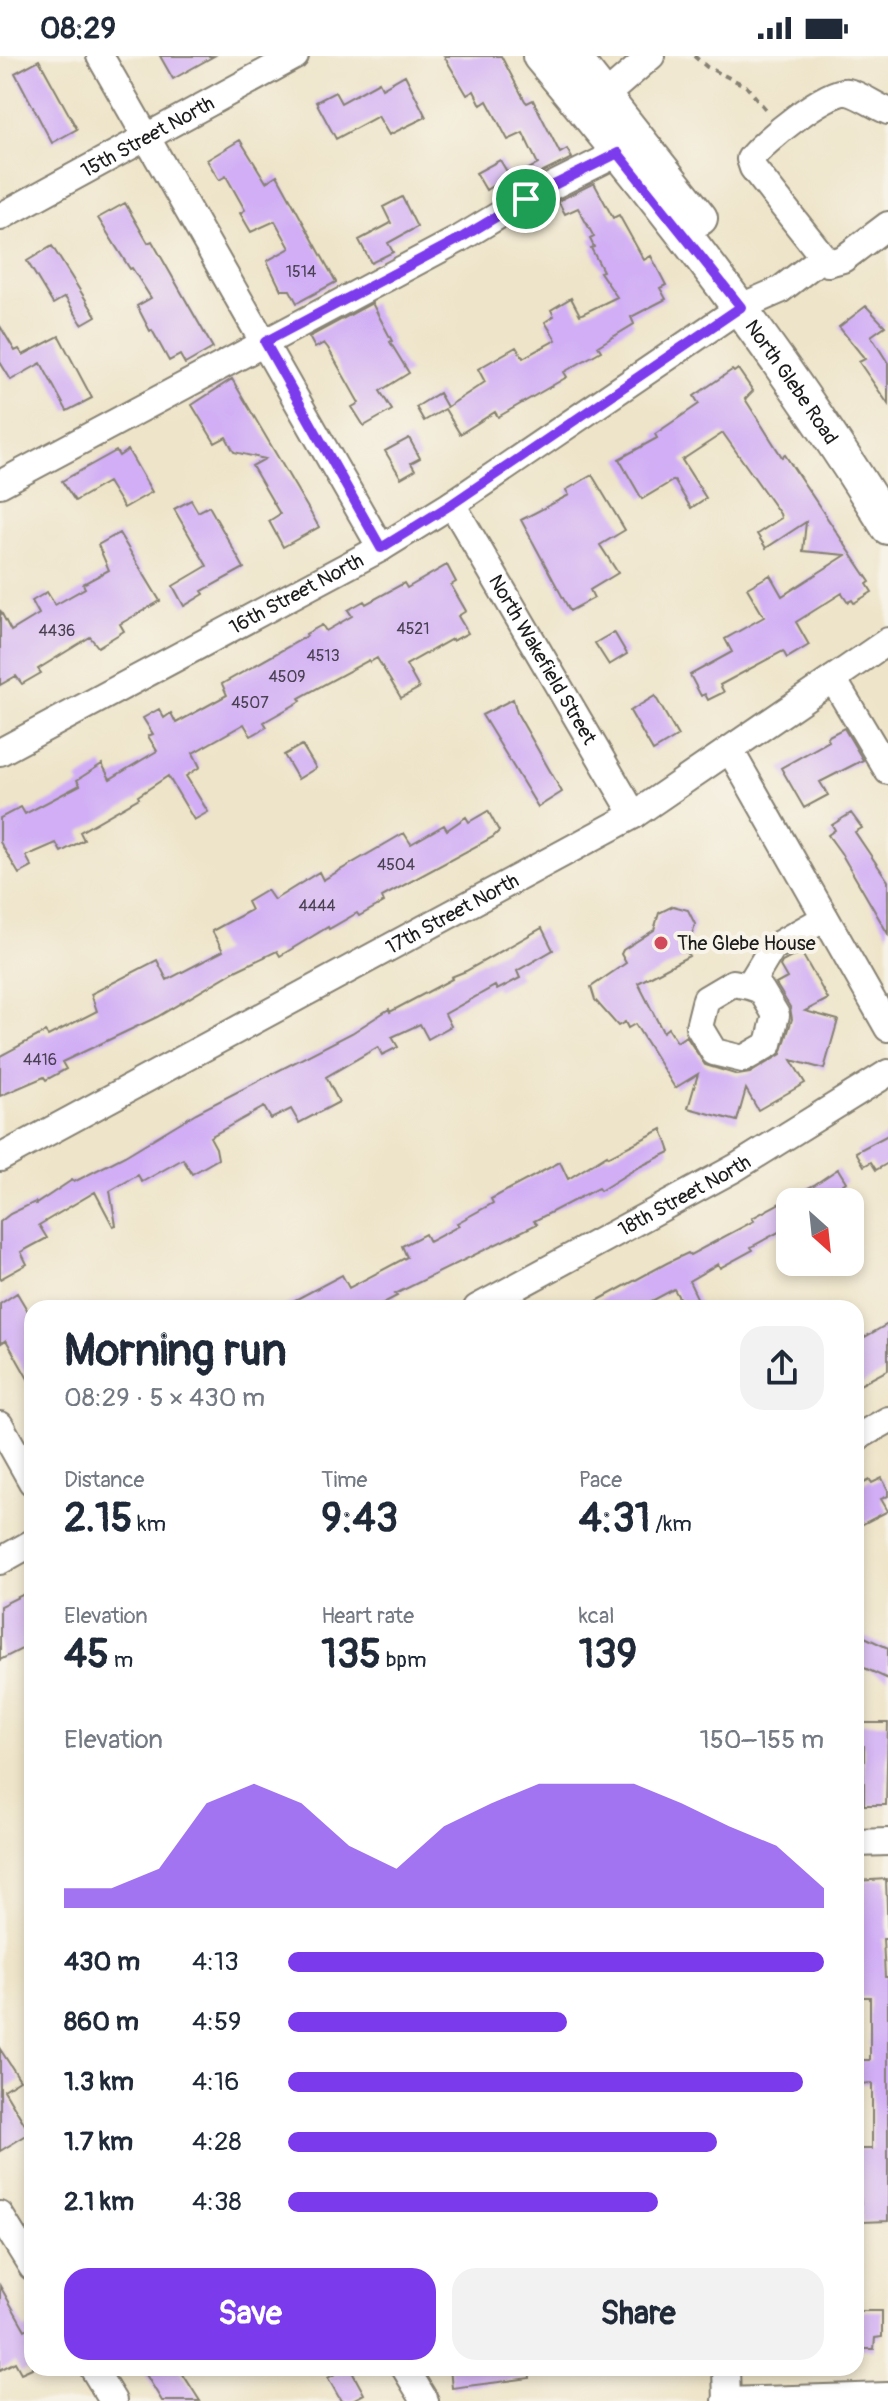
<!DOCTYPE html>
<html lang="en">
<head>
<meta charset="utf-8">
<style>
  body { margin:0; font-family:Pangolin,sans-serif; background:#f2f2f3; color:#1f2937; height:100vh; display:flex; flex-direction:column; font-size:30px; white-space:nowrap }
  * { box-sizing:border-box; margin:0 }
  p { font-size:26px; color:#747a83 }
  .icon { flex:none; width:44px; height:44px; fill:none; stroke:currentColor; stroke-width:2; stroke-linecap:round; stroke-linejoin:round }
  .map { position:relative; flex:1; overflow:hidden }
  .drawer { position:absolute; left:24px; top:1244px; width:840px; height:1076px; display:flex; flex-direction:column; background:#fff; border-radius:24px; box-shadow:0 4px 12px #0003 }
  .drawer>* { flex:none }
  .needle { width:52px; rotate:153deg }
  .buttons { position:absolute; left:776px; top:1132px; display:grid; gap:16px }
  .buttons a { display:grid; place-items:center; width:88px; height:88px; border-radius:16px; background:#fff; box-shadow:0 4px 12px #0003; font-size:40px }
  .pin { position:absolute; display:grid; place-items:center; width:68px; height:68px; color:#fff; margin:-34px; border:4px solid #fff; border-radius:50%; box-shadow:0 2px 8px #0007 }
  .round { display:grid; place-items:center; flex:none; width:84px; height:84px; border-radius:24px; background:#f2f2f3 }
  .summary { display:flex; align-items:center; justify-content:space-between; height:136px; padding:0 40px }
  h1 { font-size:44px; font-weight:700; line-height:60px }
  .metrics { display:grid; grid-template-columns:repeat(3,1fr); gap:12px; height:136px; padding:8px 40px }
  .metrics div { display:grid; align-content:center }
  .metrics b { font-size:40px; font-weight:700 }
  .metrics small { font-size:22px; font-weight:400 }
  .metrics p { font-size:22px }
  .chart { height:224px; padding:16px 40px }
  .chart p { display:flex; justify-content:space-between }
  .chart svg { width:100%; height:144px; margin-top:8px; fill:#7c3aed; opacity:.7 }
  .action { display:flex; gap:16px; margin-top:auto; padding:16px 40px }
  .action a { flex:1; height:92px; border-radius:24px; background:#7c3aed; color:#fff; font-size:32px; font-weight:700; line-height:92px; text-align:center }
  .action a+a { background:#f2f2f3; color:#1f2937 }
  ul { padding:0 40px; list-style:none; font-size:26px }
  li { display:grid; grid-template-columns:128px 96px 1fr; align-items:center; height:60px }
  li i { height:20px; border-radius:10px; background:#7c3aed }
  .status { display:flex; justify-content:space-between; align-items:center; height:56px; padding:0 40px; background:#fff; direction:ltr }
  .status svg { height:22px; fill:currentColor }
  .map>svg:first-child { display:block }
  .building { fill:#d1aef5 }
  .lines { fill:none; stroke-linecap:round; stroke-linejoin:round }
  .minor-casing { stroke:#858072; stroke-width:30 }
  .major-casing { stroke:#858072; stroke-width:38 }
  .path { stroke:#858072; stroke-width:4; stroke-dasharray:6 6; stroke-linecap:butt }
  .minor { stroke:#fff; stroke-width:26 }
  .major { stroke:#fff; stroke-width:34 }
  .route-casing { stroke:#fff; stroke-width:16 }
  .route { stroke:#7c3aed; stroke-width:10 }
  .poi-dot { fill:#d1495b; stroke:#f7f3e8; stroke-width:3 }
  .labels { text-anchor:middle; stroke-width:8; stroke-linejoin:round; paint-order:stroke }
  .number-label { font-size:16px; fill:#494052 }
  .street-label { font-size:20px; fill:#1c1c1c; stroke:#f7f3e8 }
  .poi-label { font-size:20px; fill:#1c1c1c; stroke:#f7f3e8; text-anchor:start }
</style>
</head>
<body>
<div class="status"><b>08:29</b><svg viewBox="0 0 49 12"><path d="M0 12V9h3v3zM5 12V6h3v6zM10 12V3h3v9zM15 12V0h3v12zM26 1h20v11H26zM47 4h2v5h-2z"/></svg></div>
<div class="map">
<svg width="888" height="2345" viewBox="0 0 888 2345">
  <rect width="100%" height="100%" fill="#f7f3e8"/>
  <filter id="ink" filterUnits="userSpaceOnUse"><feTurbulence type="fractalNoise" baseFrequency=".0125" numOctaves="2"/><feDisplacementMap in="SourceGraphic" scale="16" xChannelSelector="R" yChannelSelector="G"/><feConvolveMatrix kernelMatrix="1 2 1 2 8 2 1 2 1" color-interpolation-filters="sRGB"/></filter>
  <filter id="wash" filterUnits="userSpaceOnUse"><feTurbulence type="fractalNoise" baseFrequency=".006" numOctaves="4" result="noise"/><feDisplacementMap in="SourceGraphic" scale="32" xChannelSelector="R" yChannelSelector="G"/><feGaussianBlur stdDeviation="1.8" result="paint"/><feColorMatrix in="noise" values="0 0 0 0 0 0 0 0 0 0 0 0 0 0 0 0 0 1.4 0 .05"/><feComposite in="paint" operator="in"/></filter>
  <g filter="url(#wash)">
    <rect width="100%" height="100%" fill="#eee4c9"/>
    <g id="blocks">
      <path class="building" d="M160,0h54l-41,23z
        M444,0h57l24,45 2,2 6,-3 27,53 7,-4 5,9 -43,21 -4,-8 13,-7 -15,-31 -15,7 -21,-39 -6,4 -7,-14 -7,4z
        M39,4l38,69 -25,14 -37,-70z
        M405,19l21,42 -37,18 -11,-19 -42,23 -20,-37 19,-10 6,11 38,-21 3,6z
        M240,84l26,42 11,-7 59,107 -39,21 -7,-13h-9l-14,-29 23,-13 -15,-27 -24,11 -11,-19 5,-3 -19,-34 -7,4 -12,-20z
        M500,104l9,15 -23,15 -10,-17z
        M594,127l19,35 6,-3 25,45 7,-4 15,29 -6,3 6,11 -35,18 3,7 -36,22 3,5 -37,21 3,5 -69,40 -3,-5 -35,22 -15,-25 -21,12 -8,-14 23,-14 8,14 38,-25 -7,-13 38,-22 7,11 33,-18 -11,-18 9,-6 -3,-6 20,-12 9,17 37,-18 -17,-25 3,-1 -12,-23 3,-1 -4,-8 4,-2 -16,-29 -13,6 -7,-13z
        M402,141l15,30 -29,16 5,9 -22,11 -12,-23 32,-17 -8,-16z
        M125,147l23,40 4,-2 61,107 -28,16 -5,-9 -11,6 -17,-31 -2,1 -13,-25 14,-8 -19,-30 -2,1 -32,-51z
        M52,190l44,70 -14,8 -17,-27 -12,7 -26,-43z
        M372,247l20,38 -2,1 19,31 -29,18 12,19 -28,16 -12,-19 7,-4 -31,-55 -4,-5 -9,5 -6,-11z
        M866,250l19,20 -14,10 17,27v41l-29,-42 6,-3 -26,-32z
        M0,270l15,25 4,-2 4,6 36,-19 33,62 -25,13 -26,-48 -30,17 -11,-18z
        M738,313l15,22 -8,8 37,58 3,-2 85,127 -3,2 5,8 -18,11 -2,-3 -4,2 -6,-9 -46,29 13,23 -22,13 -4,-7 -63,34 4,7 -16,8 -3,-6 -4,2 -11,-21 42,-23 -7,-13 39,-22 -17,-29 23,-13 12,21 64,-41 -43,-4 3,-29 -40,26 -9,-14 24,-16 -1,-4 -57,-81 -41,27 24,38 -15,10 -17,-28 -32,19 -23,-40 38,-21 -2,-4 44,-30 -5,-8 38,-26 2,2z
        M232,323l87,148 -36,20 -14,-26 11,-7 -28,-48 13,-7 -31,-7 -8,-15 -11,6 -23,-38z
        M409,382l11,20 -9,5 4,7 -14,8 -16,-27z
        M128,394l24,42 -28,16 -16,-26 -33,19 -13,-20 54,-30 3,5z
        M592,419l33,55 -25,15 18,28 -28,17 4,8 -24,13 -49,-91 48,-25 -3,-5z
        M191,444l7,12 11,-6 35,62 -42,23 2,3 -20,12 -11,-20 34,-20 -33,-57z
        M119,477l41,68 -40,23 4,7 -26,16 -8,-10 -52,32 3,4 -19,11 -6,-8 -16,9v-75l11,21 28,-17 -7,-13 15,-9 8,13 30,-17 -2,-4 26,-14 -11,-25z
        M447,509l9,17 -5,3 15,26 -8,5 10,17 -15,8 -1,-2 -46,26 13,23 -18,10 -24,-40 -7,4 -1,-2 -70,38 2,3 -37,21 3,5 -16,9 -7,-12 -51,29 7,14 -14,9 22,36 -14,8 -26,-44 -30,20 1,2 -59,34 4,8 -23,12 -5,-9 -30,13 6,11 -13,7 -19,-32v-24l21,-11 4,7 55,-29 -3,-5 25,-16 8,15 47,-28 -9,-15 5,-2 -10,-16 16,-9 5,9 7,-5 5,10 51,-28 -5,-11 85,-48 -1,-2 16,-9 4,6 26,-15 -4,-6 16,-9 2,3 38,-21 3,5z
        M614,576l13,22 -18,11 -14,-22z
        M655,640l23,40 -25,15 -23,-40z
        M513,643l4,14 45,79 -24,15 -56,-92z
        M844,672l19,32 -43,22 8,13 -24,13 -23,-40 48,-27 -2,-4z
        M302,689l14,23 -18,11 -14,-24z
        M488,755l11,20 -6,6 -111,60 2,5 -25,14 -2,-3 -28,16 -1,-2 -48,29 -3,-5 -42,20 -78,46 -95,45 4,7 -20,11 -2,-3 -44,19v-40l45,-24 3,4 49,-25 -6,-17 66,-34 10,20 56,-29 -11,-20 39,-21 -4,-8 20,-12 7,10 45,-28 4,8 81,-47 7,11 33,-19 3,5 19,-13 3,5z
        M851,757l11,15 -7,4 33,49v53l-47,-81 -13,-18 7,-5 -3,-5z
        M673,850l15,4 7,14 -4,14 -9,5 7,13 -51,27 25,49 5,-4 9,14 9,-6 19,29 33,10 12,-2 31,-19 11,-35 -2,-12 -14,-23 11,-6 -7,-12 2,-4 19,-10 27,47 -23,12 33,9 -14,49 -33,-9 14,23 -47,27 -12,-21 -9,32 -49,-13 10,-34 -23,14 -40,-64 -7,4 -3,-6 -7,4 -23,-26 -4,-13 35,-24 -5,-9 2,-4 31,-20 5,-17z
        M542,872l11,22 -36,21 3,7 -23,12 -2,-4 -50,28 6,12 -23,13 -8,-15 -28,13 6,10 -16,8 -4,-8 -52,30 13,25 -40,21 -8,-14 -20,10 -7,-12 -54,30 6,11 2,11 -26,15 -9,-15 -41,23 -4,-7 -28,16 6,34 -3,1 -18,-34 -56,33 8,13 -26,14 6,12 -27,15v-57l10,-8 25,-12 1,2 36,-24 2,2 51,-26 71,-43 156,-80 37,-24 1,3 62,-33 -1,-2 15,-6z
        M662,1073l8,23 -33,16 -37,23 -2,-3 -64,33 3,3 -142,70 2,2 -23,12h-94l62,-33 7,13 58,-31 -5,-11 23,-12 4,8 30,-16 -2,-3 36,-20 -2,-4 69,-37 8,17 39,-24 1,2z
        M888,1079v28l-12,7 -5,-8 -7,4 -8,-14z
        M838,1113l8,13 -4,3 6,10 -10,7h-48v24l-39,21 2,3 -33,18 -2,-4 -29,17 13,27h-17l-11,-19 -28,15 2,4h-64l83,-45 21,-10 2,2 64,-34 -2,-3 62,-33z
        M17,1237l15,25v68l-26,-46 -6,4v-40z
        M888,1268v46l-32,17v-45z
        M882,1422l6,12v6l-7,3 7,12 -27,14 -5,-9v-29l14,-7 2,3z
        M32,1534v54l-32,16v-54z
        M856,1577l32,15v31l-32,-15z
        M856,1667h32l-2,82h-22v-59h-8z
        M886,1823l2,60h-5l2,38h3v244l-26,1 -6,-73h16v-66l-15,1 -1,-24h14v-63h-14v-116z
        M0,1993l20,31 -16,10 26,43 -30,18z
        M0,2230l25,44 7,-4v42l-11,5 -6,-11 -15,8z
        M856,2255h26v26l-7,1 -1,11h-18z
        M142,2312h37l21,33h-38z
        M346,2312h4l14,26 -13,7h-10l-13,-23z
        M450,2312h79l1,10 -78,10z"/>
    </g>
  </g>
  <g filter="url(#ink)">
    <use href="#blocks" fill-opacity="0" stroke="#858072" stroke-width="2"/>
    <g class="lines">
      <g class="minor-casing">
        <g id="minor">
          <path d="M100,0l281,492"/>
          <path d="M590,53l61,-53"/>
          <path d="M888,55c-13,-5 -27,-16 -40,-19 -20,-4 -86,51 -98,67l3,9 75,95 15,-4 45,-34"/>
          <path id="s1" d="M0,161l295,-161"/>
          <path d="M0,428l461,-246 65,-39 92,-46"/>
          <path id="s2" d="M452,448l182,311"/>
          <path d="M833,623l55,92"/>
          <path d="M730,694l158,278"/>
          <path id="s3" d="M0,696l381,-204 71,-44 289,-197 39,-17 43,-33"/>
          <path d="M749,930l-16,-3 -27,16 -7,28 15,25 29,7 26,-15 7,-29 -15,-25 -12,-4 23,-38 53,-30"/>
          <path id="s4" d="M0,1102l634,-343 254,-174"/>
          <path id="s5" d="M477,1252l258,-140 153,-95"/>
          <path d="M0,1369l32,57"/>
          <path d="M856,1382l32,-18"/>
          <path d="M0,1505l32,-18"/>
          <path d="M856,1787l32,-1"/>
          <path d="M0,2159l32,52"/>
          <path d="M93,2312l20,33"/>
          <path d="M405,2312l20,33"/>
          <path d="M726,2312l1,33"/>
          <path d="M726,2345l162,-5"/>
        </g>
      </g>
      <g class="major-casing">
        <g id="major">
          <path id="s6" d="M540,0c126,150 245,304 348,471"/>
          <path d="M572,0l128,162"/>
        </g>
      </g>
      <path class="path" d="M694,0l13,11 39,19 22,26"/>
      <use href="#minor" class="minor"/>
      <use href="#major" class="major"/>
    </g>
  </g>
  <g class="lines" filter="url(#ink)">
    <g class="route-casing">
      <path id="route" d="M618,97l123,154 -289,197 -71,44 -116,-206 196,-104 65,-39z"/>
    </g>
    <use href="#route" class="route"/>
  </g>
  <circle class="poi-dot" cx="661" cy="887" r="8"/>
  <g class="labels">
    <g class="number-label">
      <text x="301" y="221">1514</text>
      <text x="413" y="578">4521</text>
      <text x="57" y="580">4436</text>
      <text x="323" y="605">4513</text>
      <text x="287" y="626">4509</text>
      <text x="250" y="652">4507</text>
      <text x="396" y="814">4504</text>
      <text x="317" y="855">4444</text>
      <text x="40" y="1009">4416</text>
    </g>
    <g class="street-label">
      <text dy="7" stroke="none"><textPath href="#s1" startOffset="168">15th Street North</textPath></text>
      <text dy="7" stroke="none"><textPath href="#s6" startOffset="412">North Glebe Road</textPath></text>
      <text dy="7" stroke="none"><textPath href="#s3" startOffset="336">16th Street North</textPath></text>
      <text dy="7" stroke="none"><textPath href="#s2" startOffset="180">North Wakefield Street</textPath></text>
      <text dy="7" stroke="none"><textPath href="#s4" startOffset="514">17th Street North</textPath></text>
      <text dy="7" stroke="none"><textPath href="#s5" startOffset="236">18th Street North</textPath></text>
    </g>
    <g class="poi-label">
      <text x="677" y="894">The Glebe House</text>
    </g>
  </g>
</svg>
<div class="buttons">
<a><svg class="needle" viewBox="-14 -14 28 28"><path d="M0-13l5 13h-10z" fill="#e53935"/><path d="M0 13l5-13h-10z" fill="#747a83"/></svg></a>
</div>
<div class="pin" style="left:526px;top:143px;background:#1e9e55"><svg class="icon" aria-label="arrive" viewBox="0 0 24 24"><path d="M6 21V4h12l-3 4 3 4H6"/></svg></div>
<section class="drawer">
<div class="summary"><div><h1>Morning run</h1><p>08:29 · 5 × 430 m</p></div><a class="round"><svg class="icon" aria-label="share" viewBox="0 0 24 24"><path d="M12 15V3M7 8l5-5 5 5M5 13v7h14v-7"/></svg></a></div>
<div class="metrics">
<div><p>Distance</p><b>2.15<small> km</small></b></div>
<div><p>Time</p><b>9:43</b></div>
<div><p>Pace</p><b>4:31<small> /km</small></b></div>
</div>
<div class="metrics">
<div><p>Elevation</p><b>45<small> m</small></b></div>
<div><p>Heart rate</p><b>135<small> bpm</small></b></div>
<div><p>kcal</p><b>139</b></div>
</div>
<div class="chart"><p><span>Elevation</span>150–155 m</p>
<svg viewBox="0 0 160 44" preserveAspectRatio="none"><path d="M0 44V38L10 38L20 32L30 12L40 6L50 12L60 25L70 32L80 19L90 12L100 6L110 6L120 6L130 12L140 19L150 25L160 38V44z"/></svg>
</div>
<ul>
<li><b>430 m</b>4:13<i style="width:100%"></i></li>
<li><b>860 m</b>4:59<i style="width:52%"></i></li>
<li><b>1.3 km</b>4:16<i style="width:96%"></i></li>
<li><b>1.7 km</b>4:28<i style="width:80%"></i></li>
<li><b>2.1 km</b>4:38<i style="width:69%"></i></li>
</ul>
<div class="action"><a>Save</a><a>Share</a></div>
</section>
</div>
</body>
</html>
